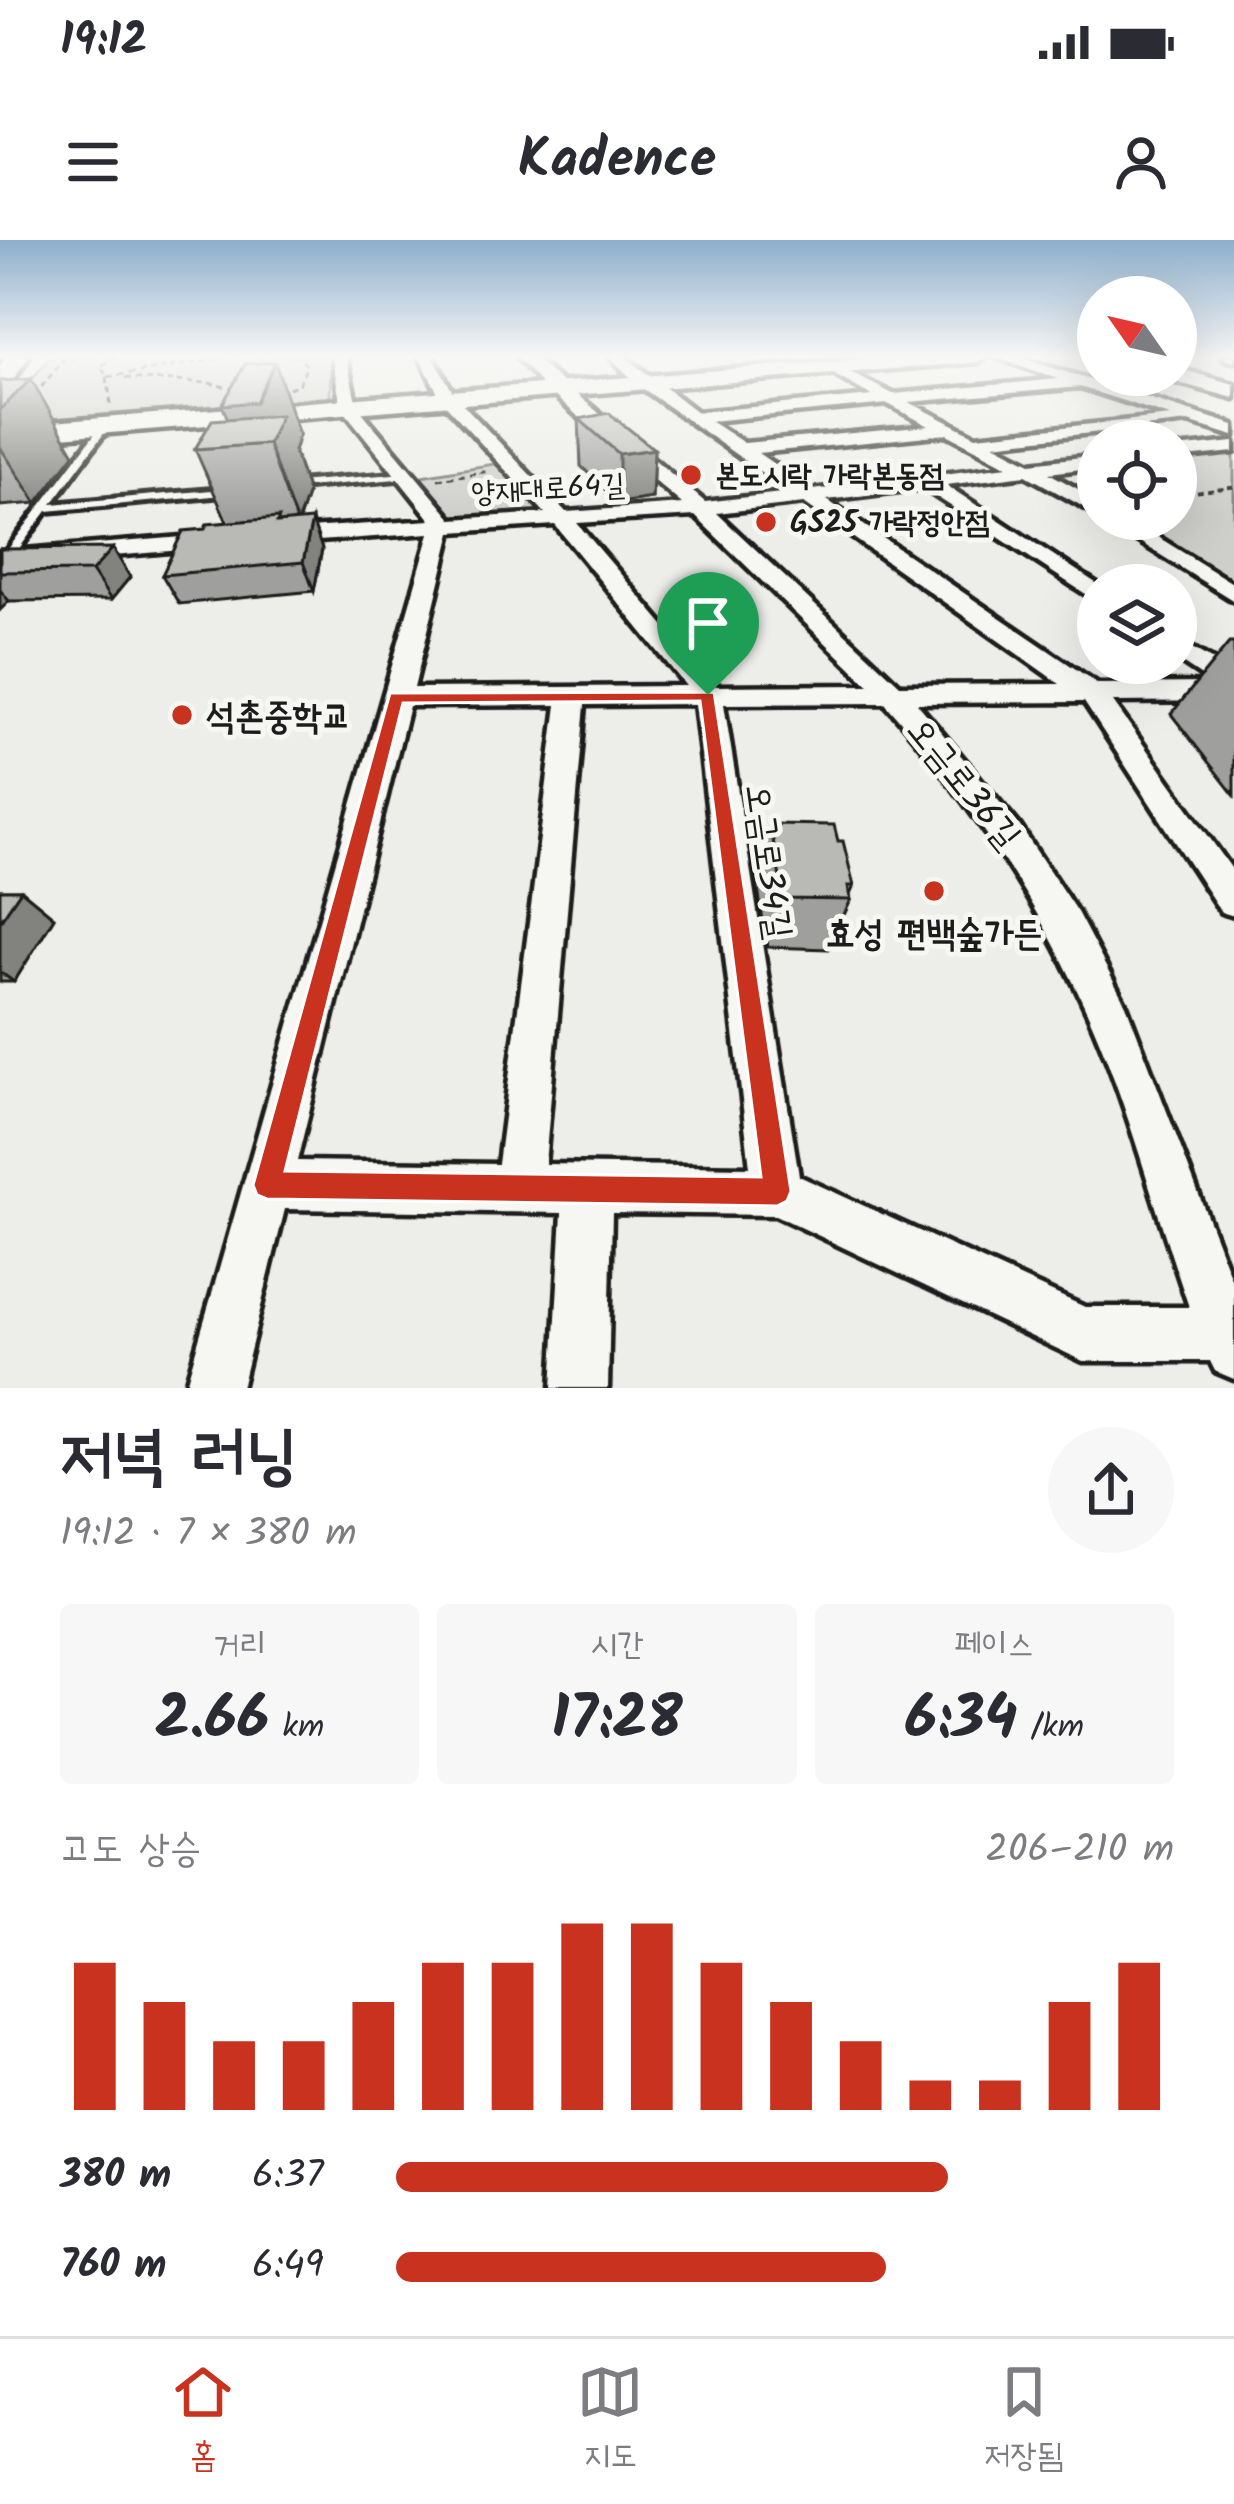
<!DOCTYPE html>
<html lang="ko">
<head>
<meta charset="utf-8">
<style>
  body { margin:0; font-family:Kalam,"Poor Story",sans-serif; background:#f7f7f7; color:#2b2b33; height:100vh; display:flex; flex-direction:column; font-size:45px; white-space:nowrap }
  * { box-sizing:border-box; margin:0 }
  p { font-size:39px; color:#7c7c81 }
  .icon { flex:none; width:66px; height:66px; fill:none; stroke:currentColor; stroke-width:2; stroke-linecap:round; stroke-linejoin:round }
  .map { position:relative; height:1148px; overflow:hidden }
  .side { display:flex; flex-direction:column; background:#fff; flex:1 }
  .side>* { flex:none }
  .needle { width:78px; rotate:304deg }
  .controls { position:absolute; left:1077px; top:36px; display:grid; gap:24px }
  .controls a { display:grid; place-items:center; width:120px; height:120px; border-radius:50%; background:#fff; box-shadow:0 12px 48px #0002; font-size:60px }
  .pin { position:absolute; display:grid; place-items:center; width:102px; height:102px; color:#fff; margin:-123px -51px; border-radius:50% 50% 50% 0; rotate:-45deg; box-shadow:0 0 12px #0007 }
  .pin .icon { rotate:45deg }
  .round { display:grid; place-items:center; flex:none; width:126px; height:126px; border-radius:63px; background:#f7f7f7 }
  .summary { display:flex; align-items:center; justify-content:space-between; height:204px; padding:0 60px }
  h1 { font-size:66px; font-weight:800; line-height:90px }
  .figures { display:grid; grid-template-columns:repeat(3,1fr); gap:18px; height:204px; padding:12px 60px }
  .figures div { display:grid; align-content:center; border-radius:12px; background:#f7f7f7; text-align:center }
  .figures b { font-size:60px; font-weight:800 }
  .figures small { font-size:33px; font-weight:400 }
  .figures p { font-size:33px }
  .chart { height:336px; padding:24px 60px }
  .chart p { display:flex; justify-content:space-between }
  .chart svg { width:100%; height:216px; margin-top:12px; stroke:#c8321e; stroke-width:6 }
  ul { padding:0 60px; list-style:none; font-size:39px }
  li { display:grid; grid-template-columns:192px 144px 1fr; align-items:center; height:90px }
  li i { height:30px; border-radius:15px; background:#c8321e }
  .status { display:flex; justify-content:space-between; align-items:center; height:84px; padding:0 60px; background:#fff; direction:ltr }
  .status svg { height:33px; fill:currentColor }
  header { display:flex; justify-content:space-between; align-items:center; height:156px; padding:0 60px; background:#fff; font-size:54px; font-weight:800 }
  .dock { display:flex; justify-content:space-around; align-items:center; height:168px; border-top:3px solid #e1e1e2; background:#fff; font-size:33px; color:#7c7c81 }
  .dock a { display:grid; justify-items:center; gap:6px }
  .dock .current { color:#c8321e }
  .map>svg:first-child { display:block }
  .green { fill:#cececb; stroke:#757574; stroke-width:3 }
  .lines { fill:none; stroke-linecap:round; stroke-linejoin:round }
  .lane-casing { stroke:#1c1c1c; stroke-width:10 }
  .street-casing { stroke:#1c1c1c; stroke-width:9 }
  .secondary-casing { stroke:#1c1c1c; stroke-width:9 }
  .primary-casing { stroke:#1c1c1c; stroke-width:9 }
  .path { stroke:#1c1c1c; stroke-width:3; stroke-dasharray:6 4.5; stroke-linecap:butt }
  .lane { fill:#f6f6f2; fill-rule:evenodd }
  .street { fill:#f6f6f2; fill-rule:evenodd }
  .secondary { fill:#f6f6f2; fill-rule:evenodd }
  .primary { fill:#f6f6f2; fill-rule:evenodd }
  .wall { fill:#9f9f9d; stroke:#1c1c1c; stroke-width:3 }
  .shaded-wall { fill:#82827f; stroke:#1c1c1c; stroke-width:3 }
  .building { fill:#b9b9b6; stroke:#1c1c1c; stroke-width:3 }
  .route { fill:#c8321e; stroke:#fff; stroke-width:3; fill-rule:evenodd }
  .poi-dot { fill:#c8321e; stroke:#f6f6f2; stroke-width:4.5 }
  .labels { text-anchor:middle; stroke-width:10; stroke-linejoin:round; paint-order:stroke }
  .far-poi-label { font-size:30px; font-weight:bold; fill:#1c1c1c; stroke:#f6f6f2; text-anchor:start }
  .far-street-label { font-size:30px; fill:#1c1c1c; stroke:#f6f6f2 }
  .poi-label { font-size:36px; font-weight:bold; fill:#1c1c1c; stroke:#f6f6f2; text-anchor:start }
  .street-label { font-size:36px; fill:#1c1c1c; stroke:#f6f6f2 }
</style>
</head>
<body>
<div class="status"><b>19:12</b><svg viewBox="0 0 49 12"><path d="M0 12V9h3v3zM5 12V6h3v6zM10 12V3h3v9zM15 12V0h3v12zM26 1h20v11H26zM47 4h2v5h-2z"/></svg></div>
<header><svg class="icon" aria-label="menu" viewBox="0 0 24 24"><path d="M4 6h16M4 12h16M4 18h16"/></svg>Kadence<svg class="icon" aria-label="person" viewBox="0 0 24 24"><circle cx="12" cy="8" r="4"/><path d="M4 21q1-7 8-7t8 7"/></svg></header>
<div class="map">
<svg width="1234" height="1148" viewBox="0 0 1234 1148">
  <rect width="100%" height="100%" fill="#edede9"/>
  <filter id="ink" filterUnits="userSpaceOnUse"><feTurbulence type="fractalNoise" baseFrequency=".00833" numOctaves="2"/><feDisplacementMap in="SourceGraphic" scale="24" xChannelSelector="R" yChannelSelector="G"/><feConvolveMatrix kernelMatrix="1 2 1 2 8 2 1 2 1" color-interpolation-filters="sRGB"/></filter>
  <g filter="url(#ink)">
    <path class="green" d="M80,116h251l-1,45 -330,31v-13l49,-61z
      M1234,212v135l-111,-68h53v-61z
      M500,223l44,51 -94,5 -35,-42z"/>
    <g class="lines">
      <g class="lane-casing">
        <path id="lane" d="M103,183l7,2 -58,79 183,-16 5,3 -5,3 -188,17 -37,50h-8v-4z
          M405,233l3,1v4l-123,11 -5,-3 5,-3z"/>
      </g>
      <g class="street-casing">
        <path id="street" d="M332,116h14l11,50 95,113 93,-6 -103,-112 -23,-45h14l22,40 111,116 116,-8 -136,-115 -30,-33h15l174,146 84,-10 -151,-107 -29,-29h15l73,56 175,-16 -44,-25 5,-7 60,30 165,-15 -65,-23h22l219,69v11l-46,-14 -194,22 37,19 67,-8v12l-49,6 49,27v15l-72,-40 -80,10 153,100 -1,17 -175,-114 -96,12 271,184 114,-1 -36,-24v-20l58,33v29l-121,1 121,170v44l-13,-4 -137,-210 -167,1 102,122 58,87 49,93 108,281v93l-19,-8 -5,-10h-127l-308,-146 -163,-2 -4,175h-56l10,-175 -277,-4 -44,179h-56l245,-855 -153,11 -11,-7 11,-7 154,-10 -90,-113zM1080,147l90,29 -194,20 -67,-34zM888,164l41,22 -185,17 -34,-22zM947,194l61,32 -196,24 -54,-37zM804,263l256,181 -160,1 -183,-172zM695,276l174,169 -153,1 -139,-163zM555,285l131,161 -272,2 38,-156zM885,463c85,99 158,204 209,325 38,90 62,186 95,279h-104l-286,-131 -75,-472zM695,464l55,463 -205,-3 40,-459zM557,465l-59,459 -201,-3 112,-455z
          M1223,116h11v5l-9,-2z
          M1234,202v10l-58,6v-10z
          M1103,279h26l105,65v17z
          M219,294l11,7 -3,5 -227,20v-14z"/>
      </g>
      <g class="secondary-casing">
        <path id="secondary" d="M899,116h89l-10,6 -978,80v-16z
          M1176,128l58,16v14l-66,-18 -3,-5h11z"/>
      </g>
      <g class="primary-casing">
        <path id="primary" d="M7,116h22l-21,32 -8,2v-24z"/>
      </g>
      <path class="path" d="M116,116l-15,10 6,11 129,-21
        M1077,116l21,6
        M260,127l-4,-2 6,-9
        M1142,135l14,4
        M107,137l4,27
        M125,138l84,5 28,7
        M289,148l10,-4 8,-18 -9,-10
        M35,155l29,-36 40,-3
        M438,239l52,-8
        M1176,255l58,-8"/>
      <use href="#lane" class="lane"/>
      <use href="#street" class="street"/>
      <use href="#secondary" class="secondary"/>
      <use href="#primary" class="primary"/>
    </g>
    <path class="wall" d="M0,141l74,73 -37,49 -36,3 -1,-2z
      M579,179l75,30 -2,49 -33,5 -38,-37z
      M299,195l-5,16 14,41 -10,30 24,27 -8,42 -135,13 -17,-29 43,-46 22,-7 -32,-73z
      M0,309l130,28 -19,23 -102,1 -9,9z
      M1229,403h5v152l-63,-81z
      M770,584l68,17 16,45 -4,9 1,5 -23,49 -61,-2 -11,-71z
      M0,650h21l33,27 -40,65h-14z"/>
    <path class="shaded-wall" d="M275,122l24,73 -5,16 14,41 -11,32 -29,-80 -29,2 -17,-41z
      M31,139l43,75 -37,49 -37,-56v-37z
      M654,209l-2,49 -33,5v-49z
      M312,280l10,29 -8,42 -11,-29z
      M113,308l17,29 -19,23 -19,-29z
      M0,350l9,11 -9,9z
      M21,650l33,27 -40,65 -14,-10v-51z"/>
    <path class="building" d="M275,122l-19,40 -34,3 23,-41z
      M31,139l-31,31v-29z
      M609,173l45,36 -35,5 -40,-35z
      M281,175l-13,29 -73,5 17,-29z
      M279,278l-2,5 35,-3 -9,42 -141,13 21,-44 22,-2 2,-5z
      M113,308l-21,23 -92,1v-23z
      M770,584l64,1 4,16h5l11,45h-6l3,14 -67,-1z
      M0,650h21l-21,31z"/>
  </g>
  <linearGradient id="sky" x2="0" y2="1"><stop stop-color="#8daecc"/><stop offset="0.42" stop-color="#f7f7f5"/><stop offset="1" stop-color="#f7f7f5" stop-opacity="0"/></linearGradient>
  <rect width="1234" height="277" fill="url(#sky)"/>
  <path class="route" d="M714,452l77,499 -4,10 -10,5 -510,-7 -10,-4 -4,-10 137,-492zM700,461l61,476 -476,-6 118,-468z"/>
  <g class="poi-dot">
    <circle cx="691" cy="235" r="12"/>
    <circle cx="766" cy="282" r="12"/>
    <circle cx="182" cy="475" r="12"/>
    <circle cx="934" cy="651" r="12"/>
  </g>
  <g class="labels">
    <g class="far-poi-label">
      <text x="715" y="245">본도시락 가락본동점</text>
      <text x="790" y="292">GS25 가락정안점</text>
    </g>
    <g class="far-street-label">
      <text transform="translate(548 248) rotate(-3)" y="10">양재대로64길</text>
    </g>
    <g class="poi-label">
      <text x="206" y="488">석촌중학교</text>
      <text x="934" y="705" text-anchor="middle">효성 편백숲가든</text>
    </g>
    <g class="street-label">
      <text transform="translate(965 542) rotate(51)" y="13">오금로36길</text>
      <text transform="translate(770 621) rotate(82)" y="13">오금로34길</text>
    </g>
  </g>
</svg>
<div class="controls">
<a><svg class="needle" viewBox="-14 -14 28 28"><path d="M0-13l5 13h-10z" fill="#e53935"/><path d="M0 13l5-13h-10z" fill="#7c7c81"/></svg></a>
<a><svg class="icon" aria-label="locate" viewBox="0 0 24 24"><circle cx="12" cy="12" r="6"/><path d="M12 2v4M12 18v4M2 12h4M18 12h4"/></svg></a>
<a><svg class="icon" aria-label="layers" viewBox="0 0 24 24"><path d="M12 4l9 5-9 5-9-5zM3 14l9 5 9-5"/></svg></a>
</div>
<div class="pin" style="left:708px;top:455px;background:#1e9e55"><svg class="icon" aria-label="arrive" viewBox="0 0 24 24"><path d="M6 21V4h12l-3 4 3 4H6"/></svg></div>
</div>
<section class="side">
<div class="summary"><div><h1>저녁 러닝</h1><p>19:12 · 7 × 380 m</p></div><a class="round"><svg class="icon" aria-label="share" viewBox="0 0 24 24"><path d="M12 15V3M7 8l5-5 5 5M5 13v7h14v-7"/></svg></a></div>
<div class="figures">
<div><p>거리</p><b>2.66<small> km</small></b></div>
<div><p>시간</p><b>17:28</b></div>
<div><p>페이스</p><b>6:34<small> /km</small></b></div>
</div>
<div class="chart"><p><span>고도 상승</span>206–210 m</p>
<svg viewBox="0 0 160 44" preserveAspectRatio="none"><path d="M5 44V14M15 44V22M25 44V30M35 44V30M45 44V22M55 44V14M65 44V14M75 44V6M85 44V6M95 44V14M105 44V22M115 44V30M125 44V38M135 44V38M145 44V22M155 44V14"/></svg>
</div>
<ul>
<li><b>380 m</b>6:37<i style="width:71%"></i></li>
<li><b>760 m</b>6:49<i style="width:63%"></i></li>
</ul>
</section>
<nav class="dock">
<a class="current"><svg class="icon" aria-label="home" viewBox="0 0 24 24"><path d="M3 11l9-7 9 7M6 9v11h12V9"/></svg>홈</a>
<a><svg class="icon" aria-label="map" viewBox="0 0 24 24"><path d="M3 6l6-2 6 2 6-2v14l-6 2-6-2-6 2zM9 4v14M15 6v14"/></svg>지도</a>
<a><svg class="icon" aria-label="saved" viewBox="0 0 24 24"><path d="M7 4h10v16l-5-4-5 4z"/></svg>저장됨</a>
</nav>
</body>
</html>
